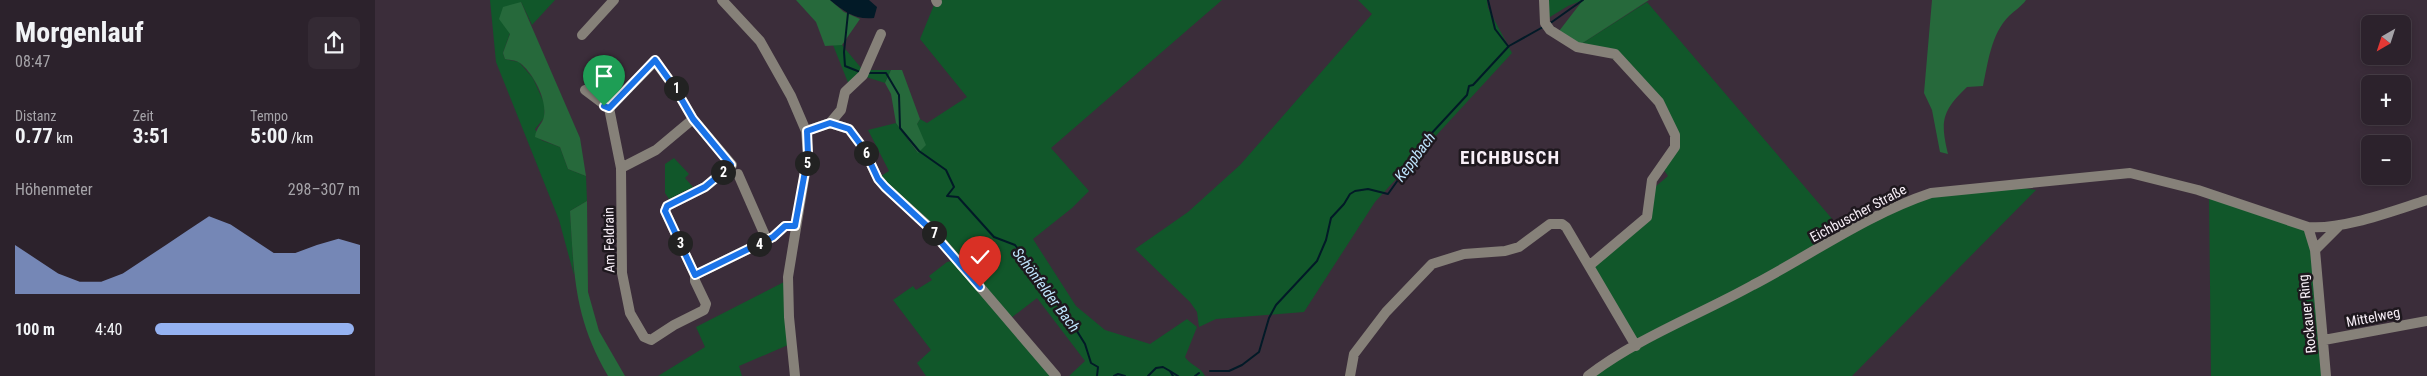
<!DOCTYPE html>
<html lang="de">
<head>
<meta charset="utf-8">
<style>
  body { margin:0; font-family:"Roboto Condensed",sans-serif; background:#342a34; color:#f1f3f6; height:100vh; display:flex; flex-direction:column; font-size:19px; white-space:nowrap }
  * { box-sizing:border-box; margin:0 }
  p { font-size:16px; color:#a6a4a9 }
  .icon { flex:none; width:28px; height:28px; fill:none; stroke:currentColor; stroke-width:2; stroke-linecap:round; stroke-linejoin:round }
  .map { position:relative; flex:1; overflow:hidden }
  .drawer { display:flex; flex-direction:column; background:#2c222c; width:375px }
  .drawer>* { flex:none }
  .needle { width:32px; rotate:219deg }
  .buttons { position:absolute; left:1986px; top:15px; display:grid; gap:10px }
  .buttons a { display:grid; place-items:center; width:50px; height:50px; border-radius:8px; background:#2c222c; box-shadow:0 2px 8px #0003,0 0 0 1px #483f48; font-size:25px }
  .pin { position:absolute; display:grid; place-items:center; width:42px; height:42px; color:#fff; margin:-51px -21px; border-radius:50% 50% 50% 0; rotate:-45deg; box-shadow:0 0 5px #0007 }
  .pin .icon { rotate:45deg }
  .km { position:absolute; width:25px; height:25px; margin:-12px; border-radius:50%; background:#222; color:#fff; font-size:14px; line-height:25px; text-align:center }
  .round { display:grid; place-items:center; flex:none; width:52px; height:52px; border-radius:8px; background:#342a34 }
  .headline { display:flex; align-items:center; justify-content:space-between; height:85px; padding:0 15px }
  h1 { font-size:28px; font-weight:700; line-height:38px }
  .figures { display:grid; grid-template-columns:repeat(3,1fr); gap:8px; height:85px; padding:5px 15px }
  .figures div { display:grid; align-content:center }
  .figures b { font-size:21px; font-weight:700 }
  .figures small { font-size:14px; font-weight:400 }
  .figures p { font-size:14px }
  .chart { height:140px; padding:10px 15px }
  .chart p { display:flex; justify-content:space-between }
  .chart svg { width:100%; height:90px; margin-top:5px; fill:#95b2f1; opacity:.7 }
  ul { padding:0 15px; list-style:none; font-size:16px }
  li { display:grid; grid-template-columns:80px 60px 1fr; align-items:center; height:38px }
  li i { height:12px; border-radius:6px; background:#95b2f1 }
  main { display:flex; flex:1; min-height:0 }
  .map>svg:first-child { display:block }
  .green { fill:#11572a }
  .forest { fill:#26693b }
  .water { fill:#021a27 }
  .lines { fill:none; stroke-linecap:round; stroke-linejoin:round }
  .stream { stroke:#021a27; stroke-width:2 }
  .minor { stroke:#868179; stroke-width:10 }
  .route-casing { stroke:#fff; stroke-width:10 }
  .route { stroke:#1a73e8; stroke-width:6 }
  .labels { text-anchor:middle; stroke-width:5; stroke-linejoin:round; paint-order:stroke }
  .street-label { font-size:14px; fill:#f8eff7; stroke:#1e181e }
  .water-label { font-size:15px; font-style:italic; fill:#bfe5fd; stroke:#1e181e }
  .district-label { font-size:19px; font-weight:bold; letter-spacing:1px; fill:#f8eff7; stroke:#1e181e }
</style>
</head>
<body>
<main>
<section class="drawer">
<div class="headline"><div><h1>Morgenlauf</h1><p>08:47</p></div><a class="round"><svg class="icon" aria-label="share" viewBox="0 0 24 24"><path d="M12 15V3M7 8l5-5 5 5M5 13v7h14v-7"/></svg></a></div>
<div class="figures">
<div><p>Distanz</p><b>0.77<small> km</small></b></div>
<div><p>Zeit</p><b>3:51</b></div>
<div><p>Tempo</p><b>5:00<small> /km</small></b></div>
</div>
<div class="chart"><p><span>Höhenmeter</span>298–307 m</p>
<svg viewBox="0 0 160 44" preserveAspectRatio="none"><path d="M0 44V20L10 27L20 34L30 38L40 38L50 34L60 27L70 20L80 13L90 6L100 10L110 17L120 24L130 24L140 20L150 17L160 20V44z"/></svg>
</div>
<ul>
<li><b>100 m</b>4:40<i style="width:97%"></i></li>
</ul>
</section>
<div class="map">
<svg width="2052" height="376" viewBox="0 0 2052 376">
  <rect width="100%" height="100%" fill="#3b2d3a"/>
  <path class="green" d="M115,0h65l-23,25 -11,-23 -18,51 2,6 14,3 14,16 12,27 -1,13 -9,11 6,11 19,7 8,22 18,7 1,25 -17,10 4,64 -15,-55 -63,-158z
    M561,0h286l-171,148 38,43 -17,17 -39,31 43,67 29,24 45,14 37,-25 10,8 -12,30c5,8 16,10 20,19h-136l16,-15 -48,-63 -26,20 -130,-142 8,-5 -21,-41 28,-7 21,29v-28l3,-5 7,4 40,-26 -47,-58z
    M983,0h129l1,8 24,45 -137,149 -71,110 -88,7 -17,8 -2,-15 -7,-10 -55,-53 53,-37 52,-47 132,-151z
    M1169,0h39l-15,6 -23,14z
    M1272,2l198,232 59,-32 103,-17 29,5 -184,186h-260l42,-26 -45,-84 58,-49 8,-30 13,-11 -7,-10 14,-19 -16,-45 -32,-37 -46,-21z
    M458,45h9l20,24 -13,16z
    M492,70h24l-6,13 -19,-6z
    M299,158l15,16 -4,4 8,9 -24,12 -4,-6v-29z
    M1834,194l94,35 7,9 16,138h-115z
    M577,261l102,115h-128l-9,-13 14,-13 -38,-50 20,-14 3,4 16,-10 -3,-4 18,-14z
    M409,282l4,63 -49,21 3,10h-84l47,-29 -9,-20z"/>
  <path class="forest" d="M421,0h34l14,12 16,7 -18,26 -17,1 -9,-24z
    M1208,0h66l-68,44 -25,-9z
    M1557,0h94c-5,7 -11,10 -17,16 -18,18 -21,47 -26,70l-16,1c-25,24 -27,34 -19,67l-8,-2 -8,-42 -8,-17z
    M146,2l59,136 6,38 -18,-7 -8,-22 -25,-10c1,-10 8,-13 9,-21 3,-17 -11,-43 -24,-53 -4,-3 -11,-3 -15,-4l-2,-6 7,-19 -11,-15 4,-12z
    M516,70h11l18,49 -3,5 9,21 -8,8 -22,-30 -5,-29 -6,-11z
    M212,201l1,91 11,39 26,45h-17c-34,-58 -34,-101 -38,-165z"/>
  <path class="water" d="M455,0h39l8,7 -3,11c-19,2 -29,-6 -44,-18z"/>
  <g class="lines">
    <path class="stream" d="M1113,0l7,29 13,17
      M473,13l-4,39 1,14 15,6
      M1174,24l34,-24
      M493,73h18l13,22 1,33 19,23 27,19 8,17 -7,9 11,1 36,40 21,8 45,59 25,40 6,19 7,4 -1,9
      M835,371h19l13,-6 17,-13 10,-34 7,-13 41,-44 9,-21 5,-22 13,-14 6,-10 5,-3 13,-2 20,5 42,-59 37,-40 2,-9 4,-1 36,-39 34,-19
      M739,376l4,-2 7,2
      M773,376l8,-8 7,-1 7,4
      M798,376l-3,-5 8,5
      M820,376l4,-3"/>
    <path class="minor" d="M347,0l38,41 31,55 15,35 2,24 -20,122 1,40 6,59
      M561,0l1,2
      M1169,0l1,23 5,7 27,17 38,7 44,48 16,33v12l-23,33 -5,37 -58,49
      M207,35l32,-35
      M210,90l24,18
      M455,123l11,-13 4,-18 18,-17 18,-41
      M431,131l24,-8 19,6 15,20 14,30 7,8 42,38 129,151
      M246,168l35,-18 37,-31
      M363,174l29,66
      M1933,227l7,23 11,126
      M1940,250l24,-24
      M320,275l-30,-64 2,-5 38,-19 27,-22 -39,-46 -18,-31 -20,-27 -46,47 12,60 1,105 8,40 14,24 7,3 23,-15 30,-15 2,-6 -11,-23v-6l78,-38 12,-11h10
      M1949,340l103,-19
      M975,376l4,-22 32,-42 46,-48 32,-10 41,-3 14,-4 31,-23h12l4,3 70,119
      M1213,376c49,-38 111,-61 165,-91 59,-31 115,-71 178,-92l199,-20 68,17 110,37c35,3 84,-16 119,-27"/>
  </g>
  <g class="lines">
    <g class="route-casing">
      <path id="route" d="M229,106l5,2 46,-48 20,28 18,31 38,46 -26,22 -38,19 -2,5 30,64 78,-38 12,-11h10l13,-71 -1,-24 23,-8 19,6 15,20 14,30 7,8 42,39 53,61"/>
    </g>
    <use href="#route" class="route"/>
  </g>
  <g class="labels">
    <g class="street-label">
      <text transform="translate(1483 213) rotate(-28)" y="5">Eichbuscher Straße</text>
      <text transform="translate(234 240) rotate(-91)" y="5">Am Feldrain</text>
      <text transform="translate(1932 314) rotate(-96)" y="5">Rockauer Ring</text>
      <text transform="translate(1998 317) rotate(-11)" y="5">Mittelweg</text>
    </g>
    <g class="water-label">
      <text transform="translate(1040 157) rotate(-53)" y="5">Keppbach</text>
      <text transform="translate(671 290) rotate(53)" y="5">Schönfelder Bach</text>
    </g>
    <g class="district-label">
      <text x="1135" y="164">EICHBUSCH</text>
    </g>
  </g>
</svg>
<div class="buttons">
<a><svg class="needle" viewBox="-14 -14 28 28"><path d="M0-13l5 13h-10z" fill="#e53935"/><path d="M0 13l5-13h-10z" fill="#a6a4a9"/></svg></a>
<a>+</a>
<a>−</a>
</div>
<div class="pin" style="left:229px;top:106px;background:#1e9e55"><svg class="icon" aria-label="arrive" viewBox="0 0 24 24"><path d="M6 21V4h12l-3 4 3 4H6"/></svg></div>
<div class="pin" style="left:605px;top:287px;background:#d93025"><svg class="icon" aria-label="check" viewBox="0 0 24 24"><path d="M5 12l5 5 9-10"/></svg></div>
<b class="km" style="left:301px;top:88px">1</b>
<b class="km" style="left:348px;top:172px">2</b>
<b class="km" style="left:305px;top:243px">3</b>
<b class="km" style="left:384px;top:244px">4</b>
<b class="km" style="left:432px;top:163px">5</b>
<b class="km" style="left:491px;top:153px">6</b>
<b class="km" style="left:559px;top:233px">7</b>
</div>
</main>
</body>
</html>
